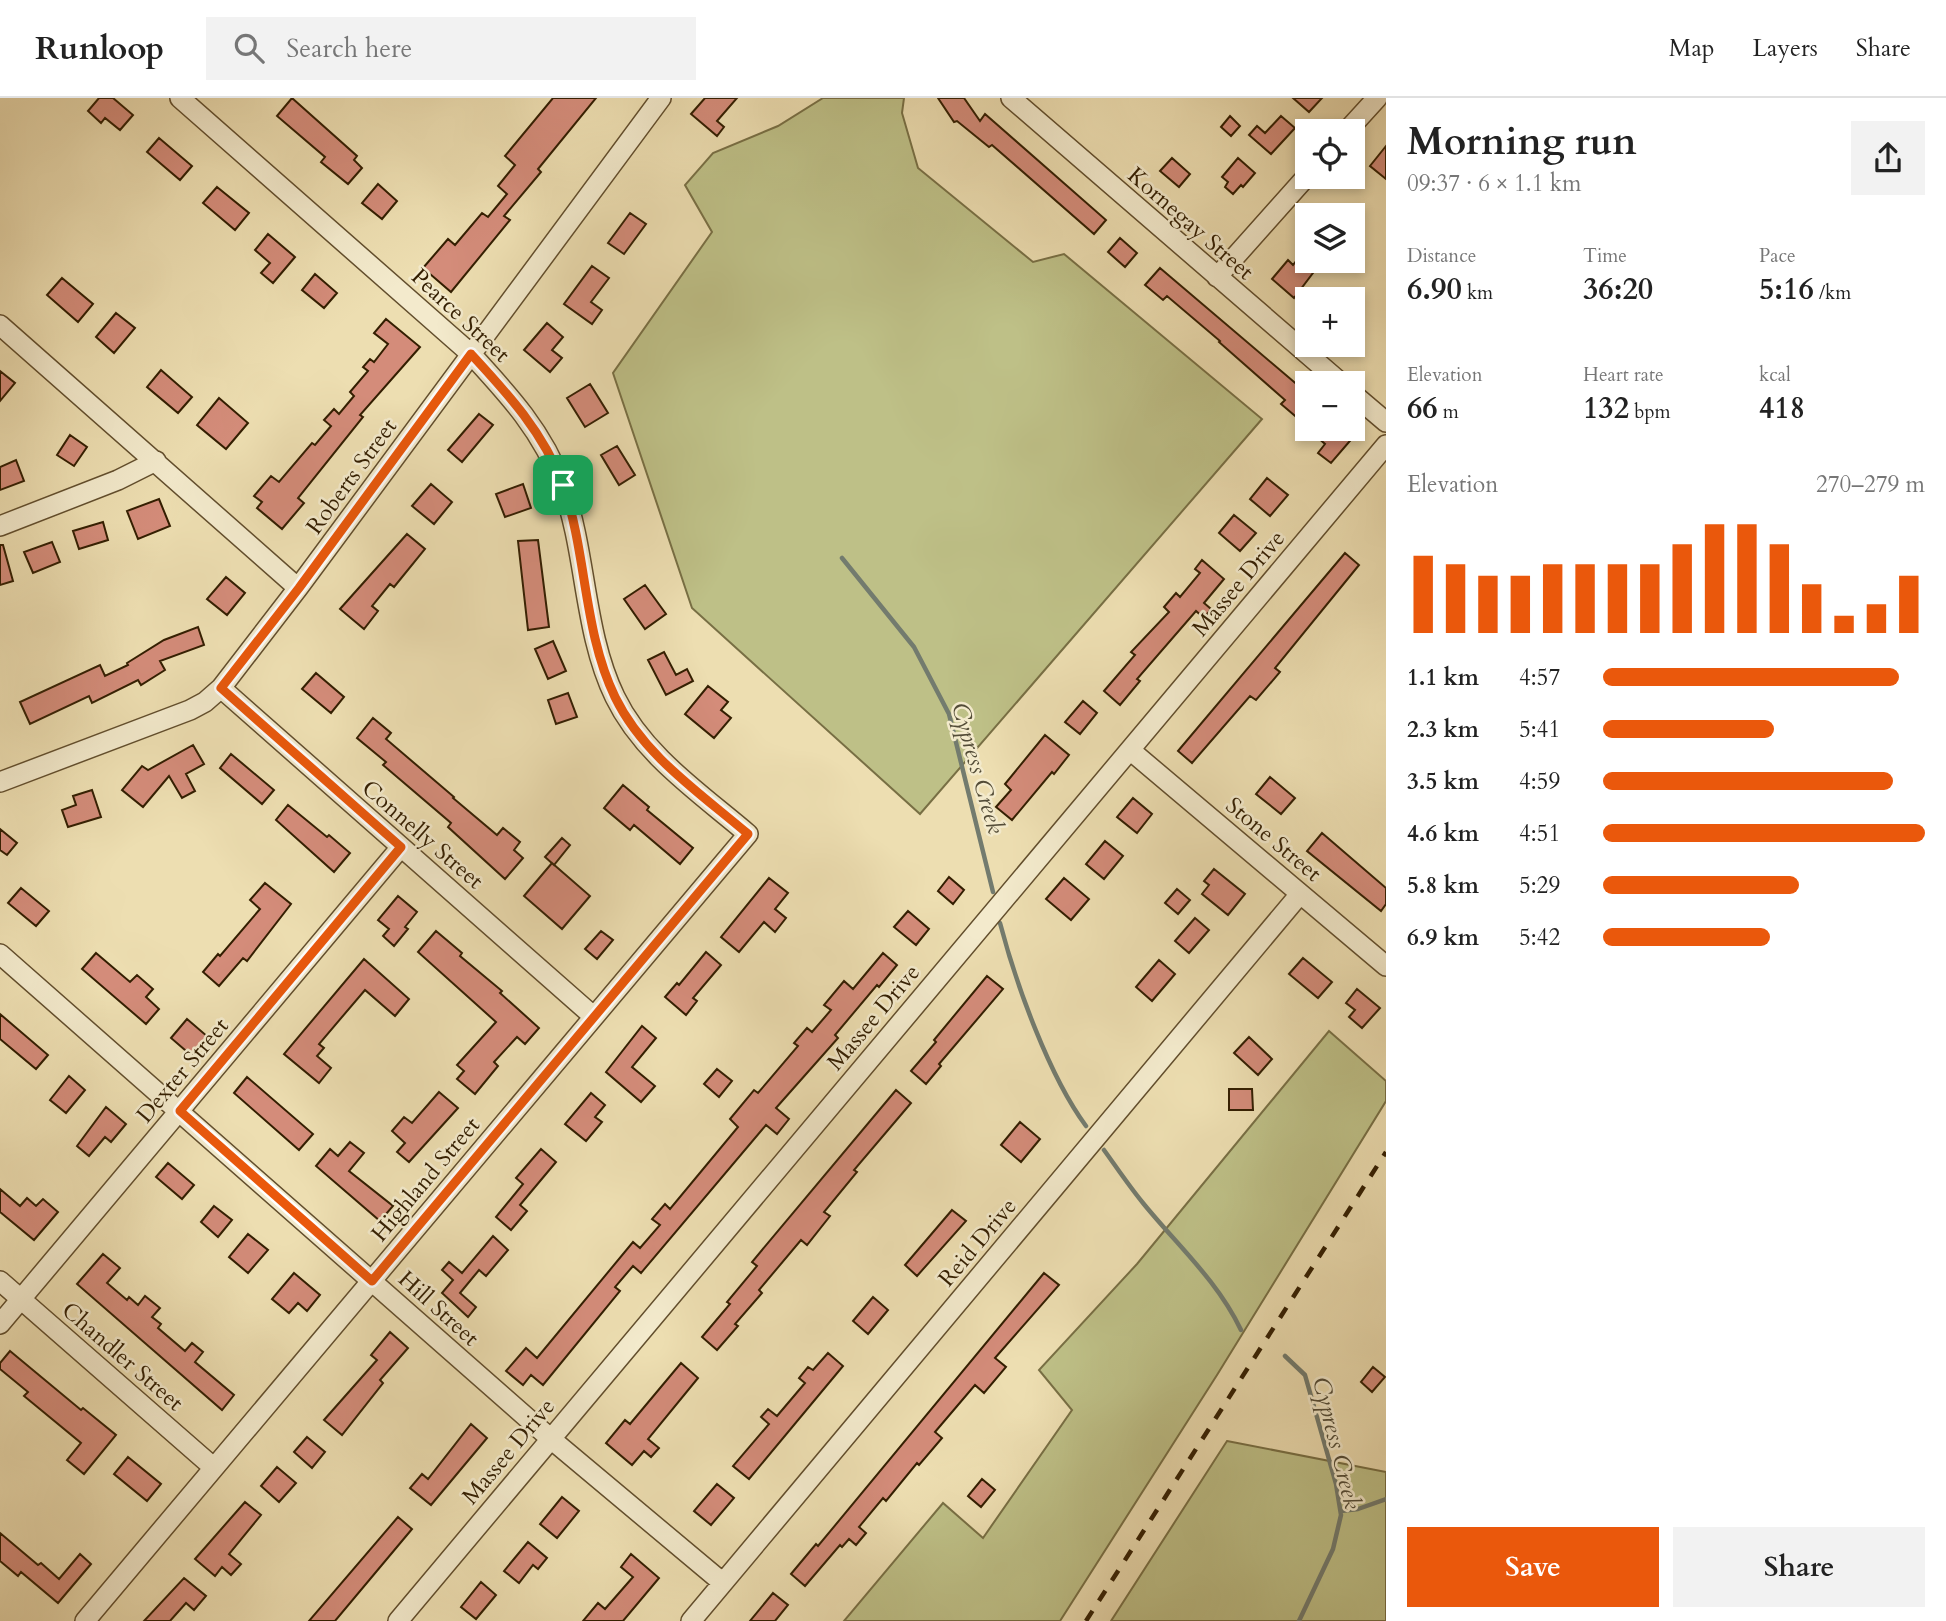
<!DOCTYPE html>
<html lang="en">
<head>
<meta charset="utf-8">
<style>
  body { margin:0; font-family:Cardo,serif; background:#f2f2f2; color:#222; height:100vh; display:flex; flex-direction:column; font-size:26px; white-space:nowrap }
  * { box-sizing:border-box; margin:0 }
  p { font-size:23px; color:#767676 }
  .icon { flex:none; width:38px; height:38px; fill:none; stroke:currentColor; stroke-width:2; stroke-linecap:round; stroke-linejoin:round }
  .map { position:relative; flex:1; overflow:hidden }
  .drawer { display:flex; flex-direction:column; background:#fff; width:560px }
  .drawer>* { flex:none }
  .tools { position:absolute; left:1295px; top:21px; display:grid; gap:14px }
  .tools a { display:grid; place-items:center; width:70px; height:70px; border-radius:0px; background:#fff; box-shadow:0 4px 10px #0003; font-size:35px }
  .pin { position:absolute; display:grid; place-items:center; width:60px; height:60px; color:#fff; margin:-30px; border-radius:14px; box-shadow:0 4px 10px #0006 }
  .round { display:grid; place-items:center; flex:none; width:74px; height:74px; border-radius:0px; background:#f2f2f2 }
  .headline { display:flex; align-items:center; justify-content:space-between; height:119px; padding:0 21px }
  h1 { font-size:38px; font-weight:700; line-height:52px }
  .metrics { display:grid; grid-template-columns:repeat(3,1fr); gap:10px; height:119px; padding:7px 21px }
  .metrics div { display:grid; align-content:center }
  .metrics b { font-size:30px; font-weight:700 }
  .metrics small { font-size:19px; font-weight:400 }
  .metrics p { font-size:19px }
  .chart { height:196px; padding:14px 21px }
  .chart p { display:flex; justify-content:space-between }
  .chart svg { width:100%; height:126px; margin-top:7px; stroke:#ea580c; stroke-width:6 }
  .primary-button { display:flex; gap:14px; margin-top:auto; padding:14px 21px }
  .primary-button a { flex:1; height:80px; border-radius:0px; background:#ea580c; color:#fff; font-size:28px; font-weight:700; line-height:80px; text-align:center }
  .primary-button a+a { background:#f2f2f2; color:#222 }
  ul { padding:0 21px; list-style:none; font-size:23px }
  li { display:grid; grid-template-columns:112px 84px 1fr; align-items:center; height:52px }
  li i { height:18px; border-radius:9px; background:#ea580c }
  header { display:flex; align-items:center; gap:42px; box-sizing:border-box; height:98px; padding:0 35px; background:#fff; border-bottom:2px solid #e0e0e0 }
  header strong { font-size:33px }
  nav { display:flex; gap:38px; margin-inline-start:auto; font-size:24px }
  .search { width:490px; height:63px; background:#f2f2f2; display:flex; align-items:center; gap:18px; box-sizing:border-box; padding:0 24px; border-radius:0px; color:#767676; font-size:26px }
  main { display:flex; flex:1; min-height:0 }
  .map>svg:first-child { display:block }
  .green { fill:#bec087; stroke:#786f44; stroke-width:2 }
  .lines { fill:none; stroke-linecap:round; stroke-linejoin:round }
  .stream { stroke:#737b6e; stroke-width:4.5 }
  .building { fill:#d48c7a; stroke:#331e01; stroke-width:2 }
  .minor-casing { stroke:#624e2d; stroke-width:22 }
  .minor { stroke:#f3eacc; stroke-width:19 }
  .rail { stroke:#331e01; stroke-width:4.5; stroke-dasharray:12 12; stroke-linecap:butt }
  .route-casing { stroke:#fff; stroke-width:14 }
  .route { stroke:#ea580c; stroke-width:9 }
  .labels { text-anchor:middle; stroke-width:5; stroke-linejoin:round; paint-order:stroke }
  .street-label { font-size:23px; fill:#331e01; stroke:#f3eacc }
  .water-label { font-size:24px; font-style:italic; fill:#534c37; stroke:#f3eacc }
</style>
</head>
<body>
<header>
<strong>Runloop</strong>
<div class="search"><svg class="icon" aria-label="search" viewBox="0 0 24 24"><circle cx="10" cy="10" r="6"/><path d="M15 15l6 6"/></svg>Search here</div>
<nav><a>Map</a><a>Layers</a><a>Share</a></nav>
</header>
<main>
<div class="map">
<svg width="1386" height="1523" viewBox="0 0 1386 1523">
  <rect width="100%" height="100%" fill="#eddeb1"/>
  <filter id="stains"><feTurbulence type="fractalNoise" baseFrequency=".00286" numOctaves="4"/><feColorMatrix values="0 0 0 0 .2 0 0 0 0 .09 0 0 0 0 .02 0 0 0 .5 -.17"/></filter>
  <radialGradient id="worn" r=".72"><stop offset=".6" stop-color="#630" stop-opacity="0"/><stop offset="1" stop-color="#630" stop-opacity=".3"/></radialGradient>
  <path class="green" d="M823,0h81l-2,15 16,55 115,94 31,-8 198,165 -342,395 -228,-206 -79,-235 99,-141 -27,-47 28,-32 65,-27z
    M1329,933l57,50v20l-169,274 -157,246h-216l99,-118 40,35 89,-128 -33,-40 98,-106z
    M1227,1343l159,31v149h-275z"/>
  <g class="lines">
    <path class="stream" d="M842,460l72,89 35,67 44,178
      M1000,825c16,61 49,153 86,203
      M1104,1052c13,18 25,36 39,53 34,42 74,77 98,127
      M1285,1258l20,19 31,109 5,31 -8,34 -34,72
      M1341,1413l17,-2 28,-10"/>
  </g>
  <path class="building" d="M99,0h14l20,17 -13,15 -15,-12 -4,5 -13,-12z
    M292,0l65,58 -3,4 8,8 -14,16 -27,-22 4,-5 -48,-41z
    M553,0h43l-58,71 3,3 -37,44 6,4 -59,72 -28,-24 25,-29 7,6 27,-32 6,4 19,-23 -9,-8 17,-21 -10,-9z
    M705,0h32l-20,23 7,6 -7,9 -26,-22z
    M938,0h26l16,23 5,-7 121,106 -12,14 -102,-89 -3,2 -32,-26 -3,1z
    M1293,0h29l-13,14z
    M1230,18l10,10 -9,10 -10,-9z
    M1281,18l14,12 -24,26 -22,-19 8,-9 8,7z
    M159,40l33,28 -12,14 -33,-28z
    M1386,48v33l-16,-13z
    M1172,60l18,16 -11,13 -19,-16z
    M1238,60l17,15 -12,14 -2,-2 -8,9 -8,-7 3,-5 -6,-5z
    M378,86l19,17 -15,18 -20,-16z
    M217,89l32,26 -14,17 -32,-27z
    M630,115l16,11 -22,30 -16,-11z
    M268,136l27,23 -22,26 -12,-10 9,-10 -15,-13z
    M1120,140l17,15 -12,14 -17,-15z
    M1307,149v14h15l-28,37 -22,-19 16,-19 5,5z
    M592,168l17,12 -18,24 11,8 -10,14 -28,-20z
    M1160,170l147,125v33l-26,-22 4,-4 -66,-58 1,-1 -53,-45 -4,4 -18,-15z
    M315,176l22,19 -13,15 -22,-18z
    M62,180l31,26 -15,18 -31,-27z
    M116,215l19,15 -21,25 -18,-16z
    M386,221l34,28 -60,68 3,2 -65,81 6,5 -22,26 -25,-21 5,-6 -8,-6 17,-20 8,6 33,-39 3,2 16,-19 -7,-6 10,-11 5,5 15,-18 -4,-4 18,-21 -5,-4 7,-8 4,3 14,-18 -14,-11z
    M547,225l16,14 -11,13 10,8 -12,14 -26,-22z
    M161,272l31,27 -14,16 -31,-26z
    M0,273l15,12 -15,18z
    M590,286l18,29 -23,14 -18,-29z
    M219,300l29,25 -22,26 -29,-24z
    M479,316l14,11 -31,37 -14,-12z
    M1324,331h24l7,6 -24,28 -13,-10 7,-9 -8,-7z
    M70,337l17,12 -13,19 -17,-11z
    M617,348l18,29 -16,10 -18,-30z
    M16,362l8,21 -24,9v-23z
    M1267,380l21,17 -18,21 -20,-17z
    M431,386l21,18 -18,22 -22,-18z
    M523,386l8,24 -26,9 -9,-23z
    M159,401l11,27 -32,13 -11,-28z
    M1234,417l22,18 -16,18 -21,-18z
    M103,424l5,18 -29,9 -6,-18z
    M407,436l18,15 -31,38 -4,-3 -18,22 6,5 -14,18 -24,-20z
    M538,442l11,87 -21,3 -10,-89z
    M52,444l8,20 -27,11 -9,-21z
    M0,447h3l10,36 -13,4z
    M1345,455l14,12 -84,103 5,4 -24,28 -6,-4 -58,67 -14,-12z
    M1202,462l22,19 -20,24 7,6 -7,9 -8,-7 -59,68 3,2 -20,24 -16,-14 31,-36 -4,-3 38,-40 -5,-5 12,-14 4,4 20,-24 -5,-4z
    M226,479l19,16 -18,22 -20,-16z
    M645,487l21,29 -21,15 -21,-30z
    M198,529l6,18 -44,16 5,9 -24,15 -3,-5 -46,23 -3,-7 -59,28 -10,-22 80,-37 5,11 23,-11 -1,-2 37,-23z
    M553,543l13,30 -18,8 -13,-30z
    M664,554l12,23 11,-6 6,12 -27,14 -18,-35z
    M316,575l28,24 -13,16 -29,-24z
    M708,588l20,16 -7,8 10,8 -17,20 -29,-24z
    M568,595l9,24 -21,7 -8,-24z
    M1083,603l14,12 -17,21 -15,-12z
    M373,620l18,15 -5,6 68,58 -1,1 44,37 6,-7 17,14 -6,8 9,8 -18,21 -57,-52 3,-4 -68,-58 3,-3 -29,-24z
    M1045,637l24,20 -15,19 -2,-2 -40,48 -16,-13 15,-17 -6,-6z
    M193,647l11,19 -18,10 9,17 -13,7 -13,-22 -26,31 -21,-17 20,-24 6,4z
    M231,656l43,36 -12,14 -42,-36z
    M1270,679l25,21 -14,16 -25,-20z
    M623,687l26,22 -2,3 46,38 -13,16 -46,-39 -4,5 -26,-22z
    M92,692l9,27 -33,10 -6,-17 14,-5 -3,-9z
    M1133,700l19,16 -15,19 -20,-16z
    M288,707l39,32 2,-2 21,18 -16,19 -58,-52z
    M0,731l17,14 -10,12 -7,-5z
    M1322,735l64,55v16l-5,7 -74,-60z
    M562,740l8,7 -16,20 -9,-8z
    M1105,743l18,15 -19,23 -18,-15z
    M552,765l38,33 -28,33 -38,-33z
    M1214,771l31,25 -17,21 -26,-21 7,-9 -5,-4z
    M949,779l15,13 -11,14 -15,-13z
    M769,780l19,15 -13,16 11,9 -11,14 -11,-10 -25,30 -18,-15z
    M1064,780l25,21 -18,21 -25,-21z
    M265,785l26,21 -44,57 -4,-3 -24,28 -16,-14 15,-18 2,2 40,-47 -10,-9z
    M21,790l28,23 -13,15 -28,-23z
    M1177,791l13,11 -12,14 -13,-11z
    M398,798l19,16 -12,15 3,2 -14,17 -11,-10 6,-7 -11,-9z
    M908,813l21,18 -13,16 -22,-18z
    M1195,820l14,12 -20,23 -14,-12z
    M436,833l26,22 -2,3 42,35 -2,2 39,35 -14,16 -8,-7 -23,25 4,4 -23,28 -18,-15 7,-8 -7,-6 39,-43 -78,-70z
    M601,833l12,9 -16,19 -12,-10z
    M706,854l15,13 -28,33 4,3 -11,14 -21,-18 12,-14 2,2z
    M96,855l34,29 7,-7 16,14 -7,8 13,12 -13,15 -64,-55z
    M883,855l14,12 -18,22 -2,-2 -42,50 3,3 -62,70 13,11 -12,15 -11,-9 -125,148 -8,-7 -18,21 5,4 -77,94 -12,-10 -8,10 -17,-14 20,-23 11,10 96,-116 7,6 20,-23 -8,-6 13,-15 5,5 68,-82 -8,-8 24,-29 4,3 40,-47 -4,-3 13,-15 5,4 19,-22 -7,-5 20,-24 9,8z
    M1303,860l29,24 -14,16 -29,-24z
    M364,861l45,40 -14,17 -30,-26 -46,54 5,4 -7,8 14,12 -12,15 -35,-29z
    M1159,862l16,14 -23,27 -16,-14z
    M987,878l16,13 -64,75 2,2 -15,18 -15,-13 25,-29 -2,-2z
    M1357,891l23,19 -18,20 -13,-11 6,-7 -9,-7z
    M0,916l48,41 -12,14 -36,-30z
    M187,921l21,18 -16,19 -21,-18z
    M642,928l14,12 -24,29 23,19 -14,16 -35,-30z
    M1249,939l23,22 -14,16 -24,-22z
    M717,971l15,12 -13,16 -15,-13z
    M69,978l16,14 -19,23 -16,-13z
    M247,979l66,57 -14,16 -65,-57z
    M1229,991h23l1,21h-24z
    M896,992l15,13 -57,67 3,2 -33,40 6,4 -23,29 -6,-5 -42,50 3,3 -27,31 3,2 -21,24 -15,-13 28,-33 -3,-2 30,-36 -5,-4z
    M439,994l19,16 -49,54 -12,-10 8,-9 -13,-12 12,-14 8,6z
    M591,995l14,12 -10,12 7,5 -16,19 -21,-17z
    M106,1009l20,17 -15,18 -6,-5 -16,19 -12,-10z
    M1020,1024l20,17 -19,23 -20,-17z
    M350,1044l14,11 -15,18 44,35 -13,15 -64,-55 14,-17 8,7z
    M541,1051l15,13 -36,43 7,6 -16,19 -15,-13 27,-33 -7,-6z
    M168,1065l26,22 -12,14 -26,-22z
    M0,1091l20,17 7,-8 9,8 7,-7 15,13 -24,28 -34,-28z
    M214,1108l18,14 -14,17 -17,-15z
    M952,1112l14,11 -49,55 -12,-11z
    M248,1136l20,16 -20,23 -19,-16z
    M493,1138l15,14 -22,26 -7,-6 -19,23 16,14 -8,10 -26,-24 11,-13 -11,-10 7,-8 13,11z
    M103,1156l17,14 -13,15 20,17 2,-3 9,8 7,-9 15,12 -8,9 9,7 -3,4 27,23 7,-8 11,9 -8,10 39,33 -12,15 -145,-126z
    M294,1175l26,22 -13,16 -9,-8 -9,10 -17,-14z
    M1044,1175l15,12 -64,73 11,9 -22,26 -9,-8 -40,47 7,6 -23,27 -2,-2 -31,38 -3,-3 -24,29 7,6 -10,12 -7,-6 -7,8 -2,-2 -35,41 -14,-12 25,-30 2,2z
    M873,1199l15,13 -20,24 -15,-13z
    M390,1234l18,16 -28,32 3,3 -41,52 -18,-15 53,-60 -6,-5z
    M10,1253l71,59 2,-2 33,27 -32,39 -17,-14 14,-17 -57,-47 4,-4 -28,-23v-6z
    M828,1255l15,13 -94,113 -16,-13 36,-42 -8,-7 7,-8 9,7 28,-33 -6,-5 9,-11 5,3z
    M681,1265l17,15 -50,61 11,9 -8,9 -7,-6 -12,14 -26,-22 19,-23 5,4z
    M1373,1269l12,10 -13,15 -11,-10z
    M471,1326l16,14 -56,67 -21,-17 12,-14 6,5z
    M307,1339l18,15 -13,16 -18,-16z
    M128,1359l33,27 -14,17 -33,-27z
    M277,1369l19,16 -17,19 -18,-16z
    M982,1381l13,11 -14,17 -13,-11z
    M717,1386l17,14 -23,27 -17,-14z
    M562,1399l17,14 -22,27 -17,-14z
    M245,1404l16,13 -32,39 12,10 -10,11 -9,-8 -7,9 -20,-17z
    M398,1419l14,12 -77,92h-26z
    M0,1435l38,32 3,-2 18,16 21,-25 11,10 -33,39 -37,-31 -3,4 -18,-15z
    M528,1444l19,16 -9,11 -5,-4 -14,18 -15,-12z
    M631,1456l28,24 -36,43h-40l15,-18 7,6 28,-32 -12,-10z
    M184,1480l22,18 -12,14 -8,-7 -16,18h-26z
    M481,1484l15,13 -20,24 -15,-12z
    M773,1495l15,12 -13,16h-25z"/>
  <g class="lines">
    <g class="minor-casing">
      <path id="minor" d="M1011,0l330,285
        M1347,33l30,-33
        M1217,179l90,-101
        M0,227l298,263
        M1353,296l33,28
        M0,428l118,-46 38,-19
        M221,590l372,328
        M1130,652l256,216
        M0,684l190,-72 15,-8 16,-14 77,-100 363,-490
        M0,856l551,485 172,144
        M0,1183l213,186
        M0,1226l401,-477
        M85,1523l663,-787c-48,-41 -105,-79 -133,-137 -32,-66 -28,-144 -53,-212 -18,-52 -54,-91 -91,-131l-291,-256
        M398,1523l988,-1176
        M691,1523l609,-727"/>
    </g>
    <use href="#minor" class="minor"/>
    <path class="rail" d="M1086,1523l300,-469"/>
  </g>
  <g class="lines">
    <g class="route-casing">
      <path id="route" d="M471,256c37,40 73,79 92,131 24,68 20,146 52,212 28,58 85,96 133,137l-376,447 -192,-170 221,-264 -180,-159 78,-100z"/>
    </g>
    <use href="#route" class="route"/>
  </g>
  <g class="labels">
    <g class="street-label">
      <text transform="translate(1191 125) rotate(41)" y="8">Kornegay Street</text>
      <text transform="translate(461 217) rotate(43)" y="8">Pearce Street</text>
      <text transform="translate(351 378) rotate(-54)" y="8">Roberts Street</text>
      <text transform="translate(1238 485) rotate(-50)" y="8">Massee Drive</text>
      <text transform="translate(423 736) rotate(41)" y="8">Connelly Street</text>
      <text transform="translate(1274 741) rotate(40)" y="8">Stone Street</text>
      <text transform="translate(873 919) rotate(-50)" y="8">Massee Drive</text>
      <text transform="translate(182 972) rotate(-50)" y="8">Dexter Street</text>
      <text transform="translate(425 1081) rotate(-50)" y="8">Highland Street</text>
      <text transform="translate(977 1144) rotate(-50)" y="8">Reid Drive</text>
      <text transform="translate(439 1210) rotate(42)" y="8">Hill Street</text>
      <text transform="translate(123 1258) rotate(41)" y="8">Chandler Street</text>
      <text transform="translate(508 1353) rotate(-50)" y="8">Massee Drive</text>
    </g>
    <g class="water-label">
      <text transform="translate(978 670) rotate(74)" y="8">Cypress Creek</text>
      <text transform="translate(1337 1345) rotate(76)" y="8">Cypress Creek</text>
    </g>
  </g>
  <rect width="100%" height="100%" filter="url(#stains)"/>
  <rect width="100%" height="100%" fill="url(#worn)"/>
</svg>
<div class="tools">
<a><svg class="icon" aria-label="locate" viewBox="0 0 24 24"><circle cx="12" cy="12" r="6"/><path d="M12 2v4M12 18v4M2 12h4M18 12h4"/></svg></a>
<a><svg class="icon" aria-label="layers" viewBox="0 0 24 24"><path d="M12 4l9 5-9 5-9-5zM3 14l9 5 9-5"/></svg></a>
<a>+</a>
<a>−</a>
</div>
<div class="pin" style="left:563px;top:387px;background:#1e9e55"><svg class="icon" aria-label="arrive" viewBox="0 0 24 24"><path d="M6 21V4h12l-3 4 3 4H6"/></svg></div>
</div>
<section class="drawer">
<div class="headline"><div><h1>Morning run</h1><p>09:37 · 6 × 1.1 km</p></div><a class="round"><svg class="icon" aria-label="share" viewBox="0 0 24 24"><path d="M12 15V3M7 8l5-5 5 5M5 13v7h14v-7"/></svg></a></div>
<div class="metrics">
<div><p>Distance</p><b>6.90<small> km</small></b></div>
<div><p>Time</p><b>36:20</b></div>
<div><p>Pace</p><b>5:16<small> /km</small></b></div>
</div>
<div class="metrics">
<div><p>Elevation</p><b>66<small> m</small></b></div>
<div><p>Heart rate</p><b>132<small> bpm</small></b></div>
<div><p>kcal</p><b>418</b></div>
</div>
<div class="chart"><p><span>Elevation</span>270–279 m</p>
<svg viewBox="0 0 160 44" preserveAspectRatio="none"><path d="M5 44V17M15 44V20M25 44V24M35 44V24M45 44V20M55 44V20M65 44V20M75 44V20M85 44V13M95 44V6M105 44V6M115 44V13M125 44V27M135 44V38M145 44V34M155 44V24"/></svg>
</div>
<ul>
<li><b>1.1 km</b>4:57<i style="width:92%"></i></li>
<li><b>2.3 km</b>5:41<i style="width:53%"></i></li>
<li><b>3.5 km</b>4:59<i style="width:90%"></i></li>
<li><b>4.6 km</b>4:51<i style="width:100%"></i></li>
<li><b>5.8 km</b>5:29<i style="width:61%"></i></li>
<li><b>6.9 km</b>5:42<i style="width:52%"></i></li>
</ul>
<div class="primary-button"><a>Save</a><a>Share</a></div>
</section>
</main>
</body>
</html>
